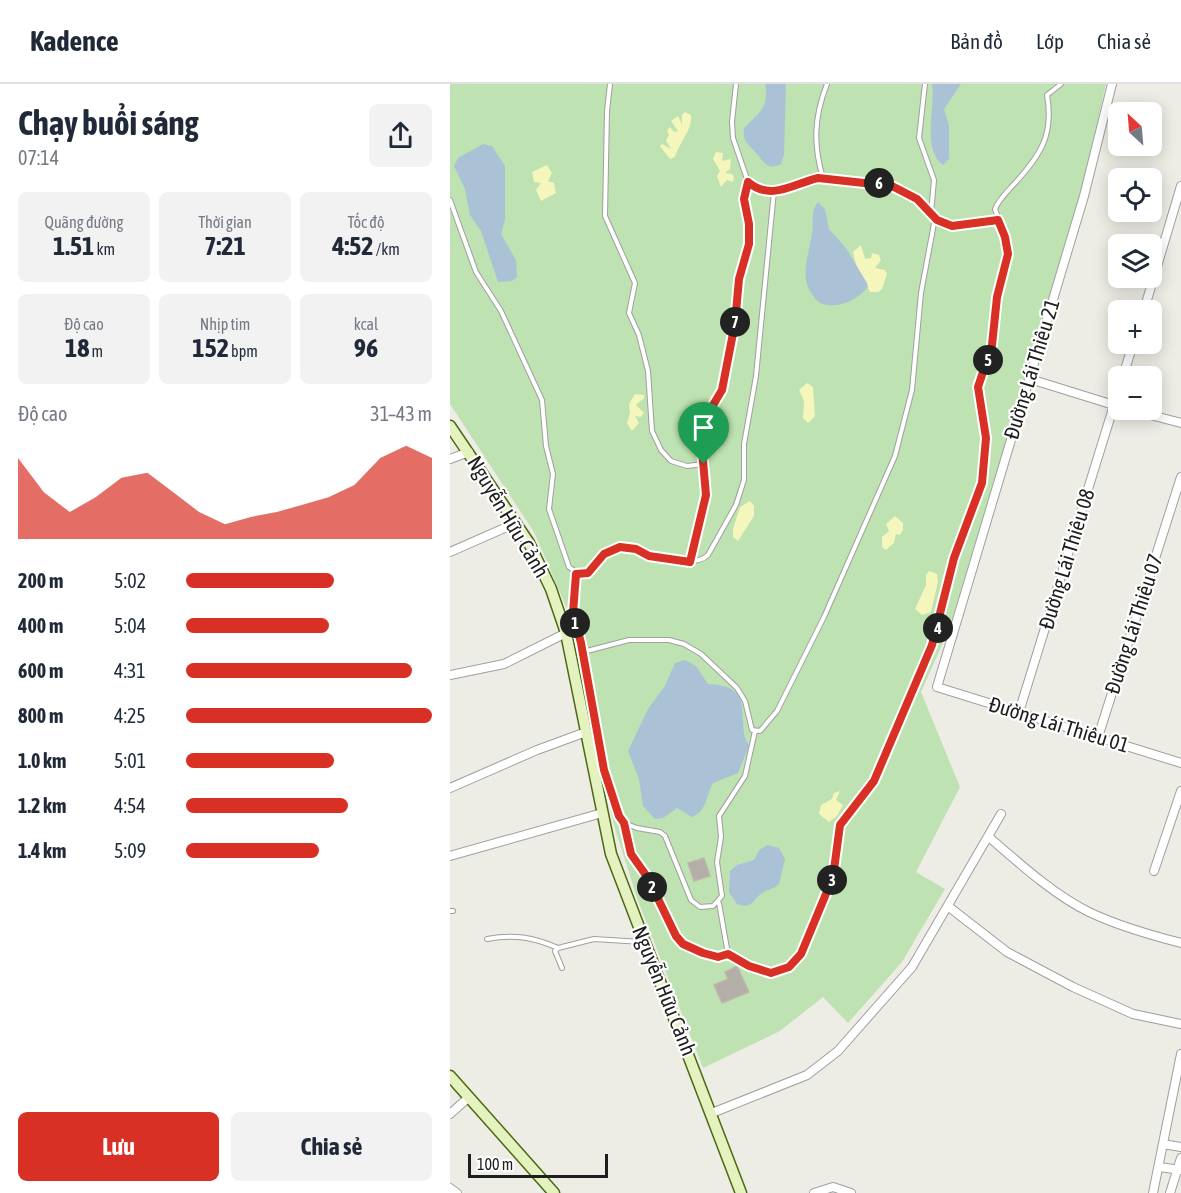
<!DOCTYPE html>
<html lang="vi">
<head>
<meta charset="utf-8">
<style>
  body { margin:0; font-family:"Asap Condensed",sans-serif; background:#f2f2f3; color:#1f2937; height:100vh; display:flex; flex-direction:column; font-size:22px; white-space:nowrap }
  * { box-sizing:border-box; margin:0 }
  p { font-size:20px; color:#747a83 }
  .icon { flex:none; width:33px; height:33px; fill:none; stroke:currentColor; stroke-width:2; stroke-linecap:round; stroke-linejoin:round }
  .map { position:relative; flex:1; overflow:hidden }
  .details { display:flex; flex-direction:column; background:#fff; width:450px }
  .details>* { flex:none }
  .needle { width:39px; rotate:334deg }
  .buttons { position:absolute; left:658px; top:18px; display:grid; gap:12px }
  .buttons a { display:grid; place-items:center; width:54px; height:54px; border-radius:9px; background:#fff; box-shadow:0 3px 15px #0003; font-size:30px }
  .scale { position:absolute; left:18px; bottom:15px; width:140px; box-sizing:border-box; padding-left:6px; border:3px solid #1e1e1e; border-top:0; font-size:16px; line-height:21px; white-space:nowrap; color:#1e1e1e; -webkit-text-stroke:4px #fff; paint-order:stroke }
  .pin { position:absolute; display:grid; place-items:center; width:51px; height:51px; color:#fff; margin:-62px -26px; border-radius:50% 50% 50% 0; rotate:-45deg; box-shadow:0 0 6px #0007 }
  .pin .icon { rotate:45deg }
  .km { position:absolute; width:30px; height:30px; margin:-15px; border-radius:50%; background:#222; color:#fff; font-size:16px; line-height:30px; text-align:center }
  .round { display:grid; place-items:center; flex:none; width:63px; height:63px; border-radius:9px; background:#f2f2f3 }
  .summary { display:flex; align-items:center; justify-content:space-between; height:102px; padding:0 18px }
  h1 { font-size:33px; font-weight:700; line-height:45px }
  .metrics { display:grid; grid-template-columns:repeat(3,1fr); gap:9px; height:102px; padding:6px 18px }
  .metrics div { display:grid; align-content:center; border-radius:9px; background:#f2f2f3; text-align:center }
  .metrics b { font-size:26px; font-weight:700 }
  .metrics small { font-size:16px; font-weight:400 }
  .metrics p { font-size:16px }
  .chart { height:168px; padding:12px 18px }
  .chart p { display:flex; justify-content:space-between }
  .chart svg { width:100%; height:108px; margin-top:6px; fill:#d93025; opacity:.7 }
  .primary-button { display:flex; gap:12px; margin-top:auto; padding:12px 18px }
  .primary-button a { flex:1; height:69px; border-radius:9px; background:#d93025; color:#fff; font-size:24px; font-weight:700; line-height:69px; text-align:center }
  .primary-button a+a { background:#f2f2f3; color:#1f2937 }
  ul { padding:0 18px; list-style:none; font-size:20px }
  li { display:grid; grid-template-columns:96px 72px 1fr; align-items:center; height:45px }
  li i { height:15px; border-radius:8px; background:#d93025 }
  header { display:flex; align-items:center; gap:36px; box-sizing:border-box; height:84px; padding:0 30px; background:#fff; border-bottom:2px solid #e0e1e3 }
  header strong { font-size:28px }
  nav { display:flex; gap:33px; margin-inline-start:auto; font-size:21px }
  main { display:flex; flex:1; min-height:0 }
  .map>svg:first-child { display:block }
  .grass { fill:#bee2b1 }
  .sand { fill:#f4f6bb }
  .water { fill:#abc2d6 }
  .building { fill:#b3afa8; stroke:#beb7aa; stroke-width:1.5 }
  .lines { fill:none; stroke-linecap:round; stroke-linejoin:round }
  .lane-casing { stroke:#9f9f9f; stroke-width:6 }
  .street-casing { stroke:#9f9f9f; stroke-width:10 }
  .secondary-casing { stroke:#4b6812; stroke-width:13 }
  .lane { stroke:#fff; stroke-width:4 }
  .street { stroke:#fff; stroke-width:8 }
  .secondary { stroke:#e3f2bf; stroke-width:10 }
  .route-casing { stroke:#fff; stroke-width:12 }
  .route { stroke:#d93025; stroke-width:8 }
  .labels { text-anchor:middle; stroke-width:4.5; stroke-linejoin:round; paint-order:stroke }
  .street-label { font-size:21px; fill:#1e1e1e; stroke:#fff }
</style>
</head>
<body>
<header>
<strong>Kadence</strong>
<nav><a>Bản đồ</a><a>Lớp</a><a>Chia sẻ</a></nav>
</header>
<main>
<section class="details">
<div class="summary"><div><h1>Chạy buổi sáng</h1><p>07:14</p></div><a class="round"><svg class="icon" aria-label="share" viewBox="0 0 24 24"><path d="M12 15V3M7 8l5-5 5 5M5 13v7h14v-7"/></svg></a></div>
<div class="metrics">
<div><p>Quãng đường</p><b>1.51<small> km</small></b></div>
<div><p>Thời gian</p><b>7:21</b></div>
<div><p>Tốc độ</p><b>4:52<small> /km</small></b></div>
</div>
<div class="metrics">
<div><p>Độ cao</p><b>18<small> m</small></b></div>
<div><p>Nhịp tim</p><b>152<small> bpm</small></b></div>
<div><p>kcal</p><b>96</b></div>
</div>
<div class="chart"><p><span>Độ cao</span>31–43 m</p>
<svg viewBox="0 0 160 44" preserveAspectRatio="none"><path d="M0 44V11L10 25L20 33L30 27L40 19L50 17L60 25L70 33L80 38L90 35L100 33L110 30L120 27L130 22L140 11L150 6L160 11V44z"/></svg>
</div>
<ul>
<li><b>200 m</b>5:02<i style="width:60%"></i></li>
<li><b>400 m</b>5:04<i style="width:58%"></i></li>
<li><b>600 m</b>4:31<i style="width:92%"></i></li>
<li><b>800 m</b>4:25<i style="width:100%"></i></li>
<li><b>1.0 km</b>5:01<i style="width:60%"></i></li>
<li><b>1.2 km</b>4:54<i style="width:66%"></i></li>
<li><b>1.4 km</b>5:09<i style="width:54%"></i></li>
</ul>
<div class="primary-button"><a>Lưu</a><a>Chia sẻ</a></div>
</section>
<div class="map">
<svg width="731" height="1109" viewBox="0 0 731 1109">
  <rect width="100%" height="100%" fill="#eeede5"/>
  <path class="grass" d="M0,0h656l-26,112 -131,433 -28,63 39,95 -44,85 29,17 -43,73 -54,61 -25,-26 -43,34 -77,37 -66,-170 -21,-66 -16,-63 -22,-124 -7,-27 -37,-86 -84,-128z"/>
  <path class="sand" d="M235,28l6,3c2,14 -12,28 -16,42l-5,2 -10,-13 2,-2 9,5 -5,-8 3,-6 -2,-4 3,-4 4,5 4,-1 -7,-10 7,-5 4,8v-9z
    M266,68l7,1 -1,8 9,-2 -1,10 -5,4 7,1 2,3 -1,5 -6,-2 -6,7 -4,-11 3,-5 -7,-12z
    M97,81l5,8 -4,8 6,2 2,10 -15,8 -5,-11 5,-7 -7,-1 -2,-10z
    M411,161l4,14 6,-1 1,-5 7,2 2,5 -6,8 10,2 2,4 -5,15 -4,3h-8l-13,-24 -4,-16z
    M357,299l6,4 2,29 -7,7 -5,-5 1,-17 -5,-11z
    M185,310l9,1v3l-8,7 8,8 -3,4 -6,-1 4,7 -7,8 -5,-8 3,-10 -1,-9z
    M300,417l4,5v10l-16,25 -5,-4v-8l7,-22z
    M445,432l8,7v7l-3,5 -4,-1 -2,9 -8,7 -4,-3v-10l7,-6 -3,-7z
    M479,487l8,3 1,8 -7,30 -9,3 -7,-6 11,-24v-10z
    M390,707l-4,9 7,5 -6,11 -8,6 -10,-8 2,-9 11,-6 2,-6z"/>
  <path class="water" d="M315,0h21l-2,71 -3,9c-14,7 -17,-2 -24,-10 -8,-10 -15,-12 -13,-26 14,-14 26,-21 21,-44z
    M482,0h29l-17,25 5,16v34l-6,6c-22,-16 -7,-60 -11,-81z
    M33,60l9,2 13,20v53l-4,15 15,26 1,17 -5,4 -14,1 -17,-51 -11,-16 -5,-26 -11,-23 4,-8z
    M368,118l7,7 4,20 17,19 21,35 1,4c-11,13 -30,23 -48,16 -24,-20 -12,-44 -8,-69 2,-11 -2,-22 6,-32z
    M235,576l11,6 12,18c39,2 33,18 36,49 0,5 3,8 5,13l-11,27 -25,10c-7,13 -6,28 -21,34l-15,-9 -14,10 -8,1 -12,-13 -4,-27 -11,-28 20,-42 17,-23 10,-23z
    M318,761l11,3 6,11 -6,25c-5,5 -11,5 -17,9 -10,8 -10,16 -25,11l-8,-12 1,-21 7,-6 17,-5 5,-10z"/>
  <path class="building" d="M254,774l6,18 -16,5 -6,-18z
    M287,882l12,26 -27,11 -8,-18 14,-6 -3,-7z"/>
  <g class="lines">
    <g class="lane-casing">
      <path id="lane" d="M160,0l-3,27 -2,105 30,67 -6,30 10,22 9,36 4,60 9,19 10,11 16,5 17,-2
        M286,0l-4,38 1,16 14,41 6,8 30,4 35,-13 65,6 26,10 28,26 10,5 16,2 35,-7
        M475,0l-6,54 15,42 -3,33
        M373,94c-10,-33 -9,-61 4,-94
        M0,116l26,72 25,39 41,89 4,46 7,28 -4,35 20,58 11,8c20,-3 21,-29 45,-29 10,0 16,9 25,11 16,2 46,10 58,-2l28,-50 8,-25v-36l12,-68 18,-185
        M240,478l16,-67 -6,-68 22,-37 13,-67 4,-44 10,-35v-20l-5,-25 4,-17
        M126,490l-3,39 35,170 16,40 13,5 23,4 5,4 26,64 9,7 13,-1 9,-10 -5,-34 4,-25 -2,-21 26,-40 10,-45
        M133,568l46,-12h40l15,4 17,10 36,34 8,13 7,29 8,1 17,-20 47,-94 71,-161 17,-66 9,-97 14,-75
        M174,739l7,31 17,24 28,58 7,8 20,9 15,4 10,-3 21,12 22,7 15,-3 15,-16 32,-77 7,-52 34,-44 58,-136 22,-87 28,-75 4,-45 -8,-51 14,-42 5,-48 11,-43 -3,-17 -10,-28c4,-10 13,-18 20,-26 26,-28 39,-49 32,-88l14,-11
        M269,819l9,51
        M0,827h3
        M37,855c27,-5 46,-2 71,9
        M112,884l-7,-17 3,-3 36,-9 48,3"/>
    </g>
    <g class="street-casing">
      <path id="street" d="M662,0l-28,112 -147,491 244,76
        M694,226l37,-124
        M673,292l10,-32
        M580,295l87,27
        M681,326l50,13
        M0,375l19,-7
        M0,468l66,-29
        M0,591l54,-11 62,-31
        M569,628l100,-323
        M648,653l83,-260
        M0,704l87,-38 49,-18
        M540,754c29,25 64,57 99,74 29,14 61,23 92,31
        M0,772l152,-43
        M704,787l27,-80
        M499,823l58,45 66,35 60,27 48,10
        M262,1029l95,-38 31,-24 74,-84 89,-153
        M0,1030l19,-17
        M713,1060l18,3
        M709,1083l22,3
        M0,1104l7,5
        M364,1109l19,-6 18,6
        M703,1109l28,-139
        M720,1109l11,-35"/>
    </g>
    <g class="secondary-casing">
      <path id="secondary" d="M0,342l79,117 22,46 15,44 45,221 130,339
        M0,992l104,117"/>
    </g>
    <use href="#lane" class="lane"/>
    <use href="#street" class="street"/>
    <use href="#secondary" class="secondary"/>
  </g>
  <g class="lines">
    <g class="route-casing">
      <path id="route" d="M368,94l74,8 25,13 20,21 15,6 46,-6 7,17 3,17 -11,43 -5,48 -14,42 8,51 -4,45 -28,75 -22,87 -58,136 -34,44 -7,52 -32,77 -12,13 -18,6 -22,-7 -21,-12 -10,3 -15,-4 -20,-9 -7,-8 -28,-58 -17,-24 -7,-31 -5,-7 -15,-46 -23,-127 -8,-30 3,-39 12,-1 16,-19 16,-7 16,2 13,7 41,6 16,-67 -6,-68 22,-37 13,-67 4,-44 10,-35v-20l-5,-25 4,-17c23,20 47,1 70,-4z"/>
    </g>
    <use href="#route" class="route"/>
  </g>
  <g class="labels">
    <g class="street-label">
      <text transform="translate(582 285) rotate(-73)" y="7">Đường Lái Thiêu 21</text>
      <text transform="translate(58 433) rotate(59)" y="7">Nguyễn Hữu Cảnh</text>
      <text transform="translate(617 475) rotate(-73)" y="7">Đường Lái Thiêu 08</text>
      <text transform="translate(684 540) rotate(-72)" y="7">Đường Lái Thiêu 07</text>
      <text transform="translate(609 641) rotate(17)" y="7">Đường Lái Thiêu 01</text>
      <text transform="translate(214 907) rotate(68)" y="7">Nguyễn Hữu Cảnh</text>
    </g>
  </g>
</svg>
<div class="buttons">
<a><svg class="needle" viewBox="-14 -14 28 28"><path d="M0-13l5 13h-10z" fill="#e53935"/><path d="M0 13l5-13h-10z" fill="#747a83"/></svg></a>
<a><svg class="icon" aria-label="locate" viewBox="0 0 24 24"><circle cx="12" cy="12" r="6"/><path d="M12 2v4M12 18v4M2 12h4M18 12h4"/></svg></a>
<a><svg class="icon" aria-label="layers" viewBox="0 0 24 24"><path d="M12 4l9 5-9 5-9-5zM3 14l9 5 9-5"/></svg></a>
<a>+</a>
<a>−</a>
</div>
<div class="scale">100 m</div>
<div class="pin" style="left:254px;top:380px;background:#1e9e55"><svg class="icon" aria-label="arrive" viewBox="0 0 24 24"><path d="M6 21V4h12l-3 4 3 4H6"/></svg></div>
<b class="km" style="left:125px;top:539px">1</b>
<b class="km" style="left:202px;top:803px">2</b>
<b class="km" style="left:382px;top:796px">3</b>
<b class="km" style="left:488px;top:544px">4</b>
<b class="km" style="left:538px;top:276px">5</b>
<b class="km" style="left:429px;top:99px">6</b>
<b class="km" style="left:285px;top:238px">7</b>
</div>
</main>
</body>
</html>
